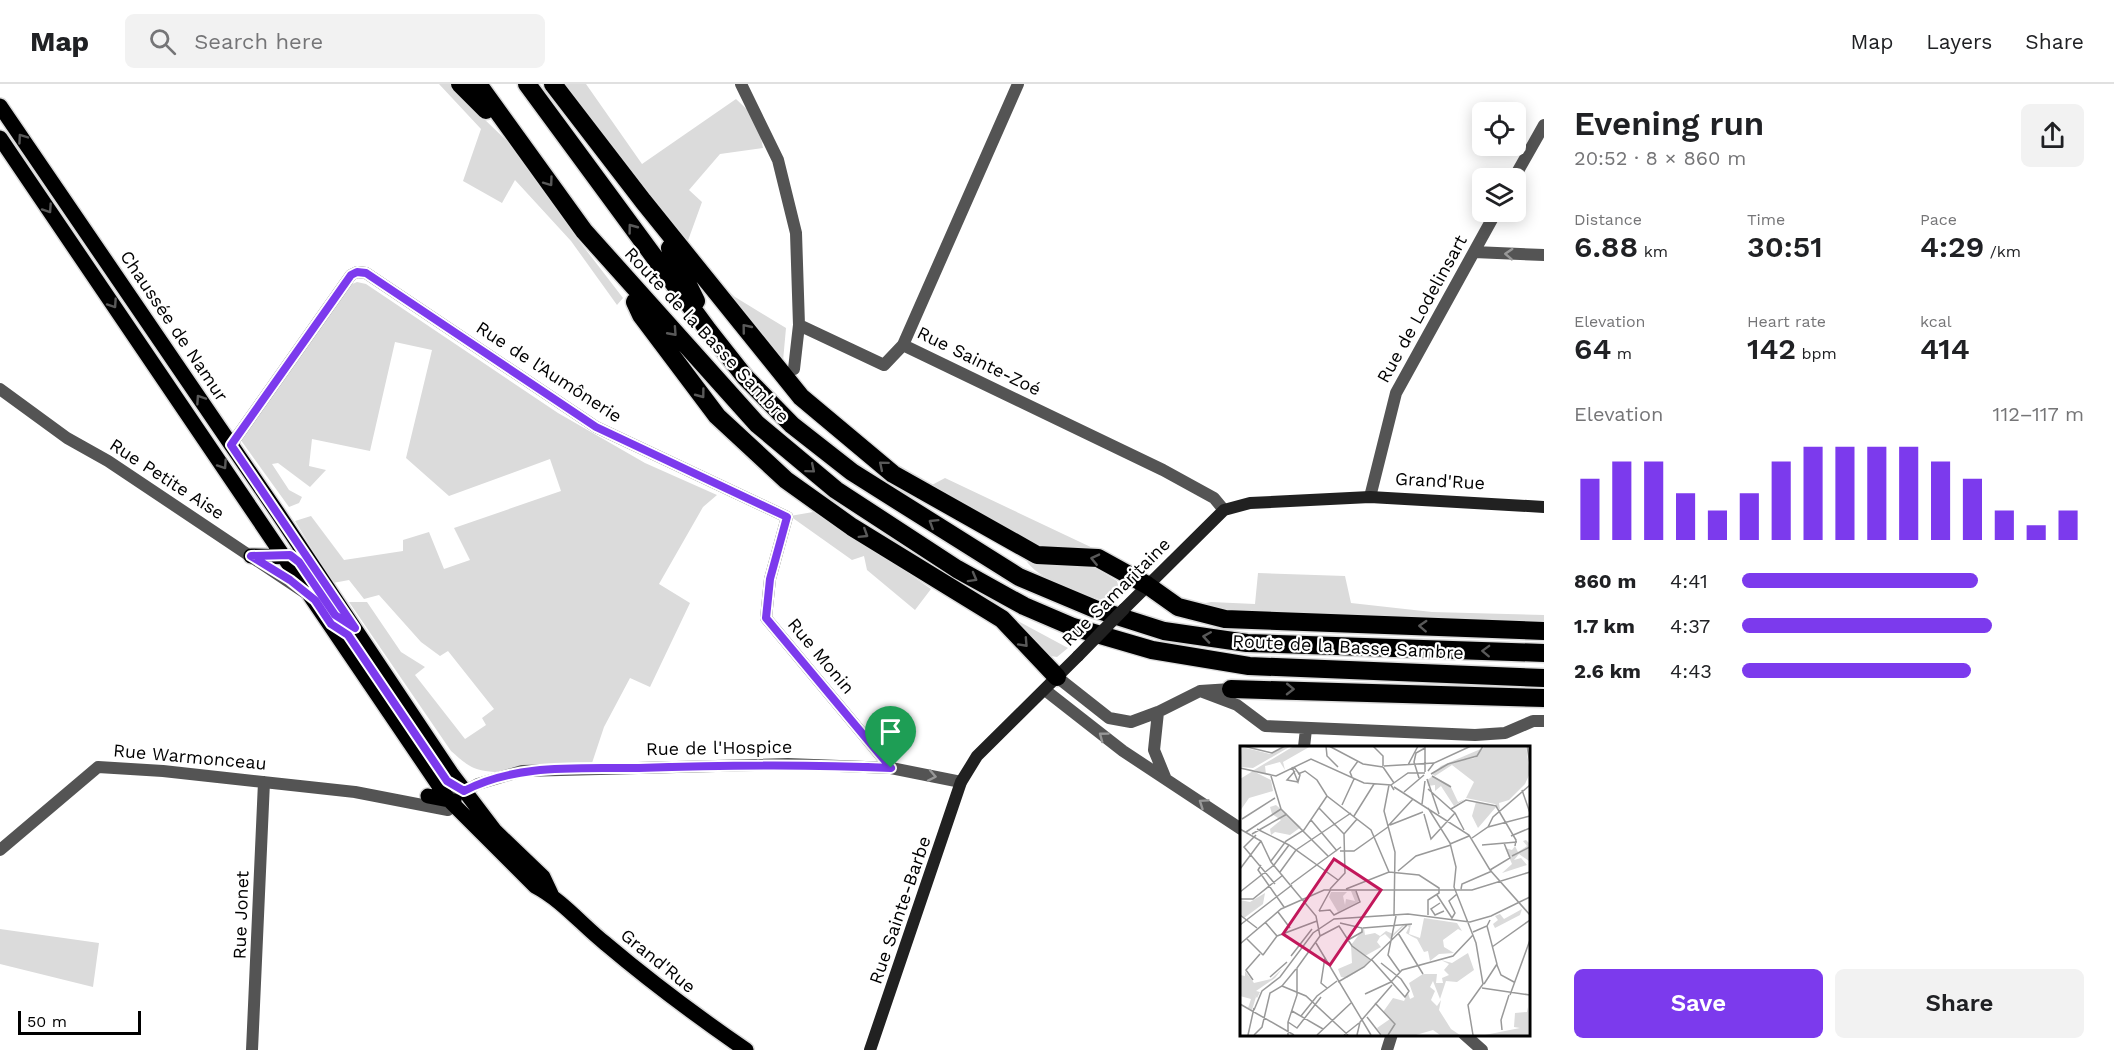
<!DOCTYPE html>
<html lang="en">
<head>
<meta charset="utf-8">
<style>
  body { margin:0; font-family:"Work Sans",sans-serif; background:#f2f2f2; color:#202124; height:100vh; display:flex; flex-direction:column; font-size:22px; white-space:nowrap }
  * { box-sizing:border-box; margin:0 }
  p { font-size:20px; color:#757577 }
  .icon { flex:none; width:33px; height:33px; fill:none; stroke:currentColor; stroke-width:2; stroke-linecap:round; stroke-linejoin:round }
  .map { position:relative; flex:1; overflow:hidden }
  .details { display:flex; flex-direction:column; background:#fff; width:570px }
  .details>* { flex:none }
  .tools { position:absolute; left:1472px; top:18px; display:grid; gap:12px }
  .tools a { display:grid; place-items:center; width:54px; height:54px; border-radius:9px; background:#fff; box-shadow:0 3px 15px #0003; font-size:30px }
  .scale { position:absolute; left:18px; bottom:15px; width:123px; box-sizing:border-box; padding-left:6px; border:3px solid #000; border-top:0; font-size:16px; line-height:21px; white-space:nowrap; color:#000; -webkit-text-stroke:4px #fff; paint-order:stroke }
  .pin { position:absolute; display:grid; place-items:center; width:51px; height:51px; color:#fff; margin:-62px -26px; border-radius:50% 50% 50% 0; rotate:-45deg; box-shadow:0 0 6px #0007 }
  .pin .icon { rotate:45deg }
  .round { display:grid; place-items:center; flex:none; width:63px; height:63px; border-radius:9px; background:#f2f2f2 }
  .summary { display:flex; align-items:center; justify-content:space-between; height:102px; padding:0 30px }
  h1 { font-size:33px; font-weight:600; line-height:45px }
  .stats { display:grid; grid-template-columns:repeat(3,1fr); gap:9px; height:102px; padding:6px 30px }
  .stats div { display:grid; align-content:center }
  .stats b { font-size:30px; font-weight:600 }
  .stats small { font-size:16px; font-weight:400 }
  .stats p { font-size:16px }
  .chart { height:168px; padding:12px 30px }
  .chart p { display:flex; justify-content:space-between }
  .chart svg { width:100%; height:108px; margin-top:6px; stroke:#7c3aed; stroke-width:6 }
  .action { display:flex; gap:12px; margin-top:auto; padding:12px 30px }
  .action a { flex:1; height:69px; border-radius:9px; background:#7c3aed; color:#fff; font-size:24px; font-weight:600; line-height:69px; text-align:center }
  .action a+a { background:#f2f2f2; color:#202124 }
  ul { padding:0 30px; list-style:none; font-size:20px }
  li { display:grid; grid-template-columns:96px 72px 1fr; align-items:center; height:45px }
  li i { height:15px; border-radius:8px; background:#7c3aed }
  header { display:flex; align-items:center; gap:36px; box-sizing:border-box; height:84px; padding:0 30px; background:#fff; border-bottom:2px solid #e0e0e0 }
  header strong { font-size:28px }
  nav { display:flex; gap:33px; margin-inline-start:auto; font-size:21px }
  .search { width:420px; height:54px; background:#f2f2f2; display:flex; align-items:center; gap:15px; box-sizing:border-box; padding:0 21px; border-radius:9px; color:#757577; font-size:22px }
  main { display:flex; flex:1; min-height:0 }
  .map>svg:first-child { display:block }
  .green { fill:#dbdbdb }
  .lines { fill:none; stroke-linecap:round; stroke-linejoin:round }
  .primary-casing { stroke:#dbdbdb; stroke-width:18 }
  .highway-casing { stroke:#dbdbdb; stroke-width:21 }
  .street { stroke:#545454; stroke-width:12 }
  .secondary { stroke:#212121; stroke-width:12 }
  .primary { stroke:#000; stroke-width:15 }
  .highway { stroke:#000; stroke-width:18 }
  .secondary-bridge { stroke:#212121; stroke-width:12 }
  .oneway { stroke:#595959 }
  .oneway2 { stroke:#989898 }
  .route-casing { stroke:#fff; stroke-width:12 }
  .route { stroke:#7c3aed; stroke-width:8 }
  .labels { text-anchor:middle; stroke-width:4.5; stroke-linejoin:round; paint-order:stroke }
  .street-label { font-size:18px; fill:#000; stroke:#fff }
  .inset-road { fill:none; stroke:#999; stroke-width:1.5 }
  .view { fill:#c2185b; fill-opacity:0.15; stroke:#c2185b; stroke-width:3 }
  .inset-edge { fill:none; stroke:#000; stroke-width:3 }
</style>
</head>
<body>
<header>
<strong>Map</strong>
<div class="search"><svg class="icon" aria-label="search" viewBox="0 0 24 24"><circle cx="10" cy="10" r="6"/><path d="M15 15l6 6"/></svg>Search here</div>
<nav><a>Map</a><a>Layers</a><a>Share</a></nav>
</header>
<main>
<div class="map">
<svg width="1544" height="966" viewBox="0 0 1544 966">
  <rect width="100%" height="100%" fill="#fff"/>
  <path class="green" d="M439,0h13l9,13 44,42 18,20 50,74 50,65 -6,7 -46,-64 -56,-61 -13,23 -39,-22 18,-52z
    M561,0h25l56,80 94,-65 21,20 6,29 -43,6 -31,36 13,12 -16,44z
    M710,190l25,23 51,31 -3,33z
    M357,198l9,2 192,129 87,50 72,32 -14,12 -44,77 31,19 -40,84 -20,-9 -26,49 -12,36 -12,4c-29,2 -79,11 -106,1 -9,-4 -16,-11 -23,-17l-102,-149h18l34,50 24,15 -10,8 50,64 21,-14 -4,-7 12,-9 -46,-58 -8,5 -19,-14 -42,-47 -15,4 -15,-19 -16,3 -38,-62 16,-5 33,44 59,-9v-11l26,-8 15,37 26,-9 -16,-32 107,-37 -11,-32 -101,37 -43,-38 26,-108 -37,-8 -25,109 -58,-12 -3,27 17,4 -16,17 -32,-24 -6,1 17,26 13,7 -3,6 -10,4 -49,-68 110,-154z
    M945,394l152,72 -59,-4 -108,-60z
    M819,427l112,78 -16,21 -48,-40 -3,-14 -12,4 -62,-44z
    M1027,478l65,4 25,15 3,11 -7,11c-25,-7 -70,-20 -86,-41z
    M1258,489l87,3 6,27 81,9 112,3v9l-312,-14 -37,-5 16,-3 44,2z
    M999,527l69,37 -11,9 -13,-2z
    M0,845l99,14 -6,44 -93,-23z"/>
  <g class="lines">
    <g class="primary-casing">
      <path id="primary" d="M0,22l277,406 174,261 44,58 48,46 8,17
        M0,54l448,661 87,87c27,14 47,39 71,58 45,38 92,73 140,106
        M251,472l41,1
        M428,712l26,5"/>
    </g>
    <g class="highway-casing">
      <path id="highway" d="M460,0l26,26
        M478,0l106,147 173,193 79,66 121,79 67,37 49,21 79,23 97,16 295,12
        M527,0l181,246 37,47 47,48 60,47 167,105 76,32 69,22 83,12 297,10
        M553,0l90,117 158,196 92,77 144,81 61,3 49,27 31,22 47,12 319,12
        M670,164l26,53
        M635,218l6,13 76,101 69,64 66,47 150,92 55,58
        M1231,605l313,9"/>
    </g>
    <path class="street" d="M741,0l37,76 18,73 3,92 85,40 19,-20
      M1018,0l-115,261 260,125 51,28 10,12
      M1514,94l30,-53
      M1474,168l70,3
      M794,285l5,-44
      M0,305l67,49 41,23 196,131
      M231,361l120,-170 6,-3 9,1 230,154 191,90 -17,62 -4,39 125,150
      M1370,413l26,-104 100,-181
      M1057,593l52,41 22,4 27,-10
      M1045,606l78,61 118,78
      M1200,607l37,14 28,21 210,9 30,-2 28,-12h11
      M1304,663l2,-18
      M1165,693l-11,-27 4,-38 42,-21 31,-2
      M442,724l7,-8 29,-16 44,-13 266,-7 103,4 70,14
      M0,766l98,-83 65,4 192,21 93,18
      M1464,950l18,16
      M252,966l12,-268
      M1387,966l5,-16"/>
    <path class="secondary" d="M1124,525l100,-99 26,-7 120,-6 174,10
      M870,966l91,-268 16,-26 101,-100"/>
    <use href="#primary" class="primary"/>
    <use href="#highway" class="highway"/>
    <path class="secondary-bridge" d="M1078,572l46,-47"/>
  </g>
  <defs><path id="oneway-chevron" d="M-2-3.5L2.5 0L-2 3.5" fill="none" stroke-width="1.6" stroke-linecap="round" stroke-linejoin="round" transform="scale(1.5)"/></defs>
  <g class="oneway">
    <use href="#oneway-chevron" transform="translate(22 54) rotate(-125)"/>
    <use href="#oneway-chevron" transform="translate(549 98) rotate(54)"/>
    <use href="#oneway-chevron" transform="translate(48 125) rotate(56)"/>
    <use href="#oneway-chevron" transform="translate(632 144) rotate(-127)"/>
    <use href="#oneway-chevron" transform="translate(113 220) rotate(56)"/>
    <use href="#oneway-chevron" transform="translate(746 244) rotate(-129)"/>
    <use href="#oneway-chevron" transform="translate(673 248) rotate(48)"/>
    <use href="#oneway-chevron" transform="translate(701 310) rotate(53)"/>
    <use href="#oneway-chevron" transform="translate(200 315) rotate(-124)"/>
    <use href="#oneway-chevron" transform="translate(223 381) rotate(56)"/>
    <use href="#oneway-chevron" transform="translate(883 381) rotate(-140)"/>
    <use href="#oneway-chevron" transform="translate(811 385) rotate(40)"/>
    <use href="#oneway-chevron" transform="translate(933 439) rotate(-148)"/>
    <use href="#oneway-chevron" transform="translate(864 450) rotate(32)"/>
    <use href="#oneway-chevron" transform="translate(1095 475) rotate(-167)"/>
    <use href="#oneway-chevron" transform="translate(973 494) rotate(29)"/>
    <use href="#oneway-chevron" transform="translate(1423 542) rotate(-177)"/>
    <use href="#oneway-chevron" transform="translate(1207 553) rotate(-171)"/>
    <use href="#oneway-chevron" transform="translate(1024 559) rotate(47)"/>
    <use href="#oneway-chevron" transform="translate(1486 567) rotate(-178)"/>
    <use href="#oneway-chevron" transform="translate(1290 605) rotate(1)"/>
  </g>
  <g class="oneway2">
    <use href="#oneway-chevron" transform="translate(1509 170) rotate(-177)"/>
    <use href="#oneway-chevron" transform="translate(1103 652) rotate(-143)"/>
    <use href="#oneway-chevron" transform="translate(932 692) rotate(11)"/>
    <use href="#oneway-chevron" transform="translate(1203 719) rotate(-146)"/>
  </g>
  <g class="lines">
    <g class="route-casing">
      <path id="route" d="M357,188l9,1 230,154 191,90 -17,62 -4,39 125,150c-84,-4 -168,-3 -252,0 -59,1 -122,-5 -175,23l-17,-10 -99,-146 -17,-11 -16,-24 -25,-20 -39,-24 39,-1 9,7 36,53 20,13 -124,-183 120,-170z"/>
    </g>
    <use href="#route" class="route"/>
  </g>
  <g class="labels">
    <g class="street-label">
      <text transform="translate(1422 225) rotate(-61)" y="6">Rue de Lodelinsart</text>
      <text transform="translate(174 242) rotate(56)" y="6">Chaussée de Namur</text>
      <text transform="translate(707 251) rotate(47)" y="6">Route de la Basse Sambre</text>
      <text transform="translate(979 277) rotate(26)" y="6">Rue Sainte-Zoé</text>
      <text transform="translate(549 288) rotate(33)" y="6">Rue de l'Aumônerie</text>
      <text transform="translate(167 395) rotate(33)" y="6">Rue Petite Aise</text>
      <text transform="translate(1440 397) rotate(3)" y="6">Grand'Rue</text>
      <text transform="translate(1116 508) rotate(-45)" y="6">Rue Samaritaine</text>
      <text transform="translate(1348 563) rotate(3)" y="6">Route de la Basse Sambre</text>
      <text transform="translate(821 572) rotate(50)" y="6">Rue Monin</text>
      <text transform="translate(719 664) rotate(-1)" y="6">Rue de l'Hospice</text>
      <text transform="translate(190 673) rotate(5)" y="6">Rue Warmonceau</text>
      <text transform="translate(900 826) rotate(-71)" y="6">Rue Sainte-Barbe</text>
      <text transform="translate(241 831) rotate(-88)" y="6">Rue Jonet</text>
      <text transform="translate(658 877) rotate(39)" y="6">Grand'Rue</text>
    </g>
  </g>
  <g transform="translate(1240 662)">
    <rect width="290" height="290" fill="#fff"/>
    <path d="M46,0h5l-38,22 -13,-1 2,-20 28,7zM54,0h17l-28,16 2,8 -5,-8 -15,4 1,8 -12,-4zM245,0h41l4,27 -5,11 -16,16 -10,3 1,7 -5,-6 -29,-6 8,-16 -22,-17 -17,11 -3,-2 9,-8 42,-18 -6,8 -19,5 17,-3zM13,25l18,9 2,11 -24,7 -9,13v-32zM193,30l17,9 8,17 7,-3 -11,7 -13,-20 -6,5v-6l-7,1 -1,-6zM236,56l20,5 -18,21 -6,-12zM36,59l25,22 -11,8 -15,-3 -4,3 -1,-6 11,-9 -9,-6 -2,-7zM286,94l3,3v18l-10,-7 -5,6 7,-2 6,7 -25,8 10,-9 -7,-16 7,2 3,-4 3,6 9,-6 -4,-5zM116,144l4,11 -22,11 -9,-15 2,-5h16l-4,4 2,9 1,-6 9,2 -4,-10zM25,147l-2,11 -19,14 -4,-2v-16l10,2zM282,163l-2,6 -25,13 -2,-4 5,-4 -3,-4 5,-2 4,5zM184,172l33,5 5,8 -4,-2 -15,11 1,7 10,6 -15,1 -9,7 -2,-10 -4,1 -7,-13 -6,-3 -5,-3 3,-6 -3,-3 -16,15 -5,-5 -5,3 -3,5 4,5 -16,9 5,4 -7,8 -16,10 -6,-1 -3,-8 14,-6 -1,-18 13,-17 1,7 10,-2 5,3 6,-5 7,3 11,-10h7l-2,10 11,4zM228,207l6,17 -17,12 -11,-1 -6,18 -7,-18 -3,6 5,4 -4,9 6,6 4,-6 -2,10 12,19 9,6h-20l-7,-5 -17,5h-34l-5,-7 13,-9 -7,-7 10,-14 11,3 4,-8 2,6 4,-2 -5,-14 14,-9h14l-1,9h7l-1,-5 7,-3 -5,-5 5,-6 -8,-4 11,3zM42,223l-7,9 -19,13 4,1 -3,6 -5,-6 4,5 -4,13 -4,-2 3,-9 -11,-3v-21l5,1v-5l9,12 17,-4zM288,261v28h-43l35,-7 -6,-1 1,-14 12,-1z" fill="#dbdbdb"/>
    <path class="inset-road" d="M3,0l29,7 13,-7M86,0l1,10 11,11M89,0l34,18 20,3M133,0l10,10v10M185,0v26M287,0l3,18M168,19l10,-19M144,20l50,-3M52,21l6,15 2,-7 -6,-8M143,21l11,16M0,22l36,8 35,-17 53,24 27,2 3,5M55,25l-8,9 11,2M188,25l6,-8 37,-17M58,28l7,-3 12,9 10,16 44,34 18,42M191,28l17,-10 29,-8 6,-10M31,30l10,33 47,47M192,30l19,11M112,31l-2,-5 8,-11M179,32l-5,-16 2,-9 9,-5M187,33l12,35M149,39l-5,26 11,41 -1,64M151,39l17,-12h17M154,41l75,48 21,35 40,45M188,43l27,24 9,17M282,44l8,23M164,46l20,-17M182,58l3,-23M102,59l12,-26M79,62l25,26M188,62l22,35 6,24 -2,20 22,56 7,41 -15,21 5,30M211,63l15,-9 30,6 20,34 -1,6M184,68l7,25 24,-26M114,70l20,-32M2,73l33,-21M71,74l26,31M150,79l33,-13M148,80l25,-27M248,81l5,-10 37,-32M0,83l21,12 10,21 45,54 4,20 -23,32v27l-9,27v13M17,83l32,16 49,35M6,86l35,-23M12,88l35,-20M16,89l-12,12 31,37M271,90l19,-8M232,92l16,-11 42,-11M210,98l19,-8M242,99l35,-3M56,104l55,-37M100,105h14l34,-24M272,110l18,-9M31,115l15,-20 18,-11 23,-34M21,119l-3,5 26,37M34,119l15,-20M0,123l21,-28M250,124l20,-12 -6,-15M158,125l18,-15 35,-11M40,126l16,-22M51,138l50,-37M90,143l15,-16 -1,-39 13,-15M106,143l43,-17 30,3 20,13v5l-11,7v15M221,143l1,-5 30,-13M0,146l34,-27M197,149l15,23 3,-5 -6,-12 8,-7M0,153h13l30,-24M200,157l-9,6 4,6 9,-4M79,165l11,-1 4,5 26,-13 -4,-11M79,165l12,-22M38,166l12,16M0,169l17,13M156,170l-8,39 12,17M25,176l12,14 40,-15M100,177l22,5v4l-14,8M0,179l52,-40M123,182l49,-4M233,186l14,-6 3,-6M158,187l25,41M80,190l19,-10 13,20 19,14M7,193l16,16M76,197l55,92M0,198l41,-35 43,-19h148l58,-18M252,201l38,-27M23,209l14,-19M51,210l21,-27M85,211l-4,26 6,5M131,213l34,38 4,-6 -8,-12 -20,-16M257,219l4,10 13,7M30,231l17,-15M13,234l-7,-10 14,-16M98,236l26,-15 43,-42M151,236l11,-12 51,-14 20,-21M244,238l13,-20 -10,-38M42,240l24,10 42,39M242,242l48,7M125,248l26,-12M270,249l20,-55M135,257l20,21 -7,11M0,258l54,31M14,264l8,-19 18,-14 33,-44 21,-14 74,-5 62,8 21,-6 39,-19M52,265l31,18M61,270l16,-20 20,-15M127,271l14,18M48,276l9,6 24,-31M262,284l-1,-10 8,-25M8,289l6,-27M14,289l8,-8 8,-34 12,-7 14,-17M77,289l34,-32M104,289l15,-12M117,289l3,-13 32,-37"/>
    <path class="view" d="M94,113l47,31 -51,75 -47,-31z"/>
    <rect width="290" height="290" class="inset-edge"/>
  </g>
</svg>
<div class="tools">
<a><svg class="icon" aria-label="locate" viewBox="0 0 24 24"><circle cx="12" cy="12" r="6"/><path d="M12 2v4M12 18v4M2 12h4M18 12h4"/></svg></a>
<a><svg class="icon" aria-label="layers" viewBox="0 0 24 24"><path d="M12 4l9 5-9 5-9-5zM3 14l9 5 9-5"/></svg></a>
</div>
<div class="scale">50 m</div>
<div class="pin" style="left:891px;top:684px;background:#1e9e55"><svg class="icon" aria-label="arrive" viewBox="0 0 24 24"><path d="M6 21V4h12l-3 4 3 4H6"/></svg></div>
</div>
<section class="details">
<div class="summary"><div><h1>Evening run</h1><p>20:52 · 8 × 860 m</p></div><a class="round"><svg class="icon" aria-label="share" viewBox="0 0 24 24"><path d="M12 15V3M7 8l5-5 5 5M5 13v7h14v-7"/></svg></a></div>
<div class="stats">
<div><p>Distance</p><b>6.88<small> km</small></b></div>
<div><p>Time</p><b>30:51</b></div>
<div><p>Pace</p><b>4:29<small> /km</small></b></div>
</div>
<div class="stats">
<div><p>Elevation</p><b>64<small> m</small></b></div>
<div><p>Heart rate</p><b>142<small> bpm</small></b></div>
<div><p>kcal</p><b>414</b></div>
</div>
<div class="chart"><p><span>Elevation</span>112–117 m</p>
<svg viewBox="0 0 160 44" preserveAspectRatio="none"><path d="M5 44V19M15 44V12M25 44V12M35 44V25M45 44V32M55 44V25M65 44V12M75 44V6M85 44V6M95 44V6M105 44V6M115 44V12M125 44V19M135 44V32M145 44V38M155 44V32"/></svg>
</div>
<ul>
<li><b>860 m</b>4:41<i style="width:69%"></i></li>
<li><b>1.7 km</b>4:37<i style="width:73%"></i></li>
<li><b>2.6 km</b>4:43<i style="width:67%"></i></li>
</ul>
<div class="action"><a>Save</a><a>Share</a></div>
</section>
</main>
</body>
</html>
